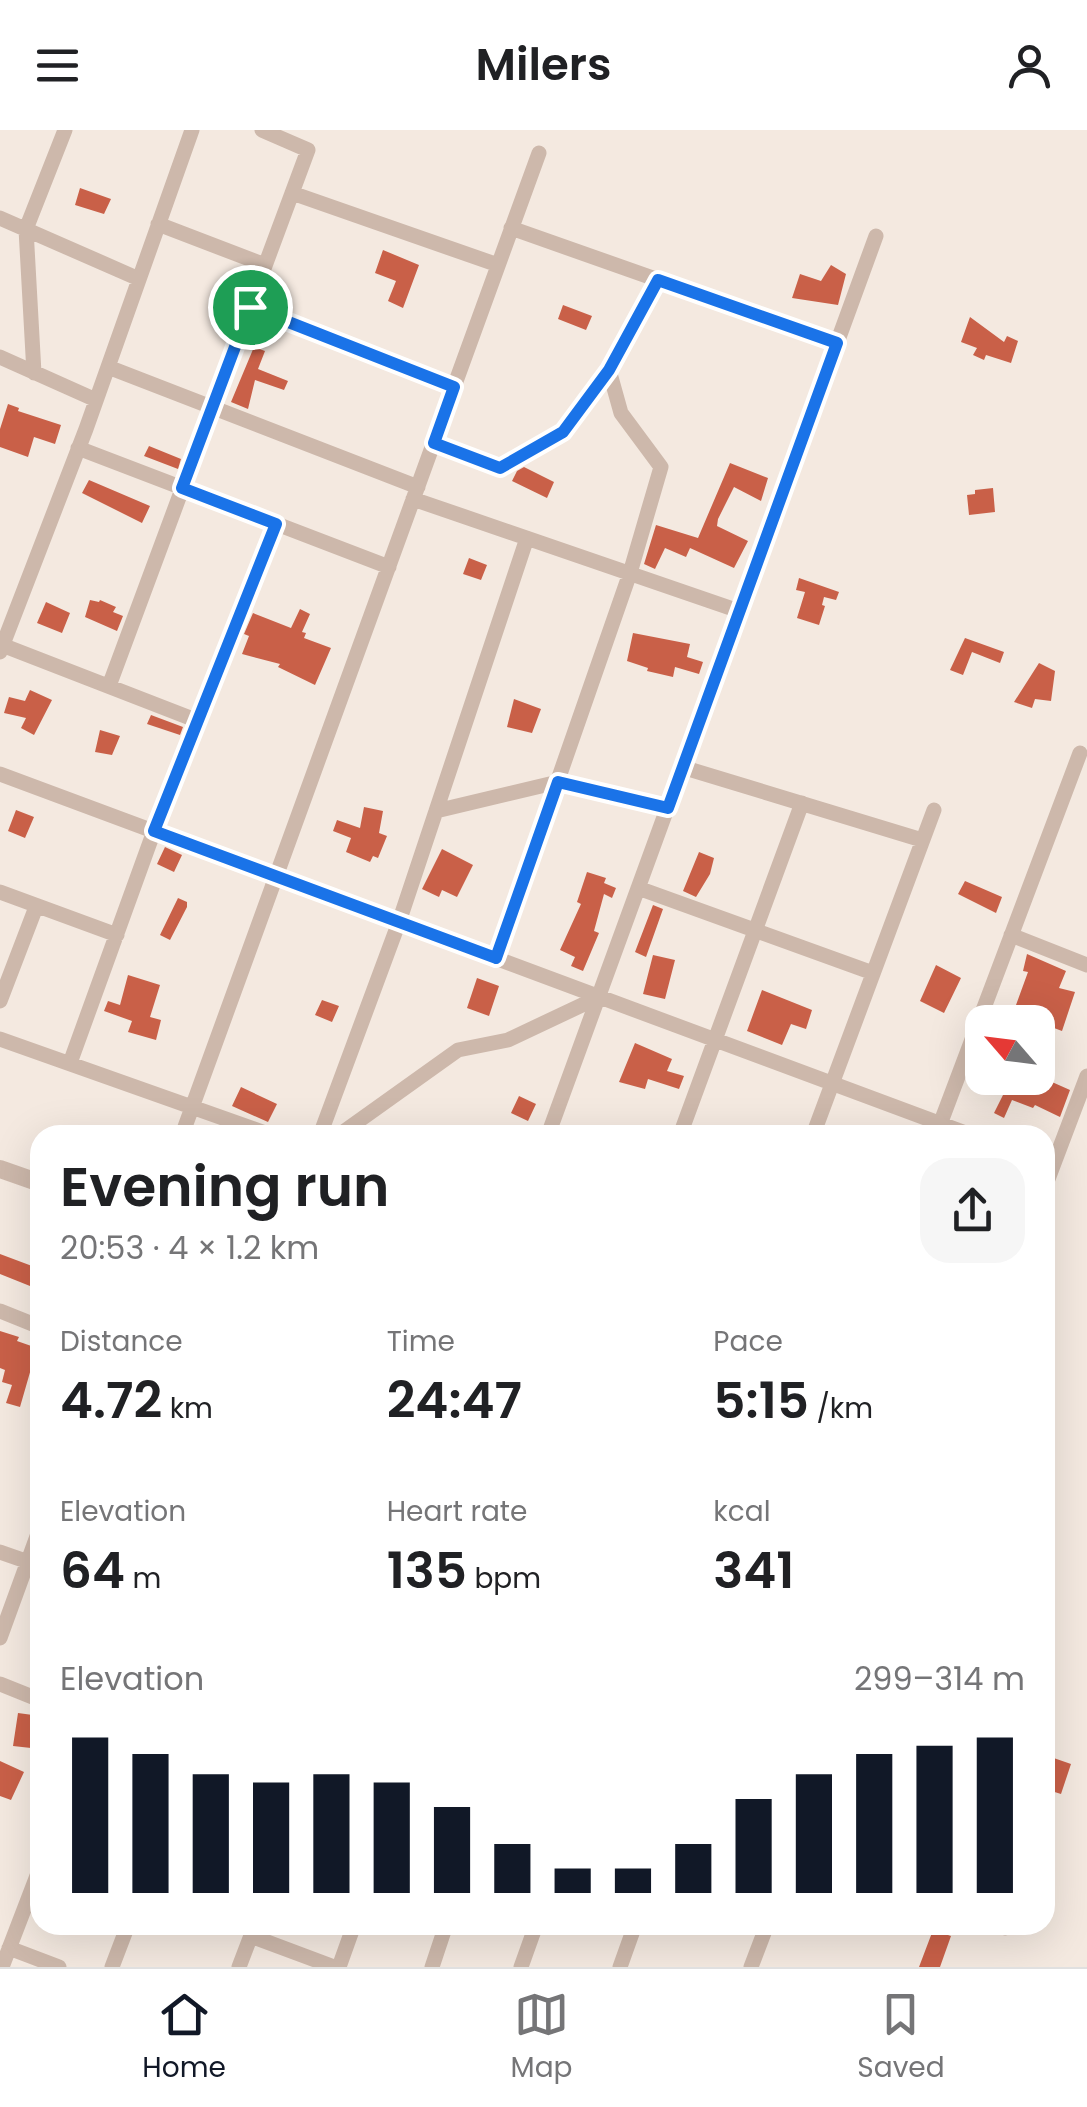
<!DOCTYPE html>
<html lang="en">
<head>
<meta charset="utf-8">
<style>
  body { margin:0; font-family:Poppins,sans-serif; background:#f6f6f6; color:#202124; height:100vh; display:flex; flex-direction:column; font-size:38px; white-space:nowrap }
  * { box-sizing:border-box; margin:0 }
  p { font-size:32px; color:#757577 }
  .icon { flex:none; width:55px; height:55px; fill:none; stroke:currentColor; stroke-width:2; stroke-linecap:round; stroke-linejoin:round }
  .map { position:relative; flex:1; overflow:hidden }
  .drawer { position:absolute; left:30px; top:995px; width:1025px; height:810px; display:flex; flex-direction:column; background:#fff; border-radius:30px; box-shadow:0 10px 40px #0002 }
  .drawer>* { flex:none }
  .needle { width:65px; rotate:298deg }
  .tools { position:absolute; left:965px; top:875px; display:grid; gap:20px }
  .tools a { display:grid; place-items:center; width:90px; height:90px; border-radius:20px; background:#fff; box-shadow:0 10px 40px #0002; font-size:50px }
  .pin { position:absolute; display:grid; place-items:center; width:85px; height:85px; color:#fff; margin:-42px; border:5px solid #fff; border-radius:50%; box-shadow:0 2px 10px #0007 }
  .round { display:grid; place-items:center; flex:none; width:105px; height:105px; border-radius:30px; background:#f6f6f6 }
  .overview { display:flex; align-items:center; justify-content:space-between; height:170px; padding:0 30px }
  h1 { font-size:55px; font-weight:600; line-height:75px }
  .stats { display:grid; grid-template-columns:repeat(3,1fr); gap:15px; height:170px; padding:10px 30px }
  .stats div { display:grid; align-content:center }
  .stats b { font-size:50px; font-weight:600 }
  .stats small { font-size:28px; font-weight:400 }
  .stats p { font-size:28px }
  .chart { height:280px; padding:20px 30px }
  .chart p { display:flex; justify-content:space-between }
  .chart svg { width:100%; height:180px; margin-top:10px; stroke:#111827; stroke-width:6 }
  header { display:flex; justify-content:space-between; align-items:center; height:130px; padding:0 30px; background:#fff; font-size:45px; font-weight:600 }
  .dock { display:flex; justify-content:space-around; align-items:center; height:140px; border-top:2px solid #e0e0e0; background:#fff; font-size:28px; color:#757577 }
  .dock a { display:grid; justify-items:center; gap:5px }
  .dock .active { color:#111827 }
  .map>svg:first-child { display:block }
  .building { fill:#c96048 }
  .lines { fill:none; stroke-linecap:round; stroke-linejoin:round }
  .minor { stroke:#cdb8ab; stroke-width:15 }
  .tertiary { stroke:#cdb8ab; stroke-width:18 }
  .route-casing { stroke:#fff; stroke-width:20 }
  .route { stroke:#1a73e8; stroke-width:12 }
</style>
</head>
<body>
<header><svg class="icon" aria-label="menu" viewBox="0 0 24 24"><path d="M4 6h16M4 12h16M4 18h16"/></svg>Milers<svg class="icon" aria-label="person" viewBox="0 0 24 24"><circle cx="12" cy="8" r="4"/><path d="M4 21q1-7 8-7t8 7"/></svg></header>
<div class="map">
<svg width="1087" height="1837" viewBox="0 0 1087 1837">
  <rect width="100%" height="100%" fill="#f4e9e0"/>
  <path class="building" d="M80,58l31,11 -7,15 -29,-9z
    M383,120l36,15 -16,43 -15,-7 8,-20 -21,-8z
    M831,135l15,9 -8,31 -46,-7 8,-24 21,7z
    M563,175l29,11 -6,14 -28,-11z
    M970,187l34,25 3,-6 11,5 -7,22 -25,-8 -2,5 -11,-5 4,-7 -16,-6z
    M254,217l11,4 -7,18 30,12 -4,9 -29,-10 -7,29 -17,-7z
    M8,274l11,4 -1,3 43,14 -6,19 -21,-7 -6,20 -28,-10v-18z
    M149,316l32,13 -3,10 -34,-13z
    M730,333l38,15 -7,23 -27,-14 -16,32 -1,7 31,15 -14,27 -44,-20 -4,9 -21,-9 -10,21 -11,-5 12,-39 42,13z
    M524,337l30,15 -7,16 -35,-17 5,-10z
    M89,350l61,26 -8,17 -60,-30z
    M993,358l2,24 -26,3 -2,-20 8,-1v-4z
    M469,428l18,7 -6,15 -18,-6z
    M799,448l40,14 -3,8 -12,-3 -2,8 3,1 -6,19 -22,-7 8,-26 -9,-2z
    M90,470l9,2 1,-2 16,7 -3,5 10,4 -6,15 -32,-14z
    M46,472l24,11 -8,20 -25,-10z
    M300,479l10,5 -8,18 4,1 -2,5 27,10 -16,37 -37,-18 2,-3 -38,-10 7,-18 -5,-2 9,-21 38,15z
    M633,503l57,11 -3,13 16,5 -4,12 -24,-7 -2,10 -26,-6 1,-3 -21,-7z
    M965,508l39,14 -4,11 -28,-11 -9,23 -13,-5z
    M1039,533l16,8 -4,30 -16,-2 -3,9 -18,-6z
    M30,560l22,10 -18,35 -13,-7 5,-10 -22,-5 5,-16 16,4z
    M514,569l27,10 -9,24 -25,-6z
    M151,585l32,12 -3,8 -33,-11z
    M100,600l20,6 -8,19 -17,-3z
    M364,677l19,4 -4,22 8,3 -9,22 -5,-2 -3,6 -24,-10 5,-14 -18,-7 4,-11 23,8z
    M16,680l18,7 -9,21 -17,-7z
    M165,717l17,8 -8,17 -17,-8z
    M442,719l31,16 -16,32 -15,-7 -3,7 -17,-8z
    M699,722l15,6 -4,16 -14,23 -13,-6z
    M587,742l19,6 -2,5 12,5 -4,10 -8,-4 -10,37 5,2 -16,38 -12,-5 4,-9 -15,-7 21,-46 -4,-2z
    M965,751l37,16 -6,16 -38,-19z
    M178,768l9,4v5l-17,33 -10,-5z
    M653,775l10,4 -17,48 -11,-5z
    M1027,824l39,17 -7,17 16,4 -13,39 -24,-9 2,-6 -24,-11 12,-33 -5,-1z
    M653,825l22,5 -10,39 -22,-5z
    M936,835l25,13 -17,35 -24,-12z
    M128,845l32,10 -10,32 11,3 -5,20 -28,-8 4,-11 -28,-10 4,-10 12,4z
    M477,848l22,8 -10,30 -22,-8z
    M762,860l50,20 -6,19 -15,-5 -9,21 -35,-14z
    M322,870l17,6 -7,16 -17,-7z
    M635,913l37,16 -5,12 17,5 -5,13 -31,-10 -3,10 -26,-7z
    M984,948h59l27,12 -10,27 -25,-12 -2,3 -21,-8 -8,18 -10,-5 9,-18 -22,-6z
    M241,957l36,17 -9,18 -36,-16z
    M519,966l17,8 -8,17 -17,-8z
    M0,1124l40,15v21l-40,-16z
    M0,1201l19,6 -2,4 20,7 -17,59 -14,-4 6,-18 -10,-3 3,-12 -5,-2z
    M18,1583l22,3v33l-27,-3z
    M1045,1625l26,9 -10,30 -16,-5z
    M0,1631l24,11 -13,28 -11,-4z
    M933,1800l18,6 -11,31h-21z"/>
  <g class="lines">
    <path class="minor" d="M292,63l206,72
      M0,88l139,61
      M158,94l107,41
      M511,98l326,115
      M250,177l204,80
      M0,227l96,43
      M108,237l310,120
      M34,243l-8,-144 39,-99
      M434,313l66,25 63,-36 46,-62
      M78,318l311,119
      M413,369l326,112
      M2,515l196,76
      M0,522l86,-223 106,-299
      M109,556l199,-536 -46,-20
      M682,637l240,73
      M0,644l971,361
      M436,681l122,-29 110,25
      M638,758l235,85
      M0,762l117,43
      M1011,805l76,30
      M496,828l134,-385 31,-106 -40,-54 -12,-43 49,-90
      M0,871l36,-94
      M0,909l271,96
      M70,933l84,-232 122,-307
      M182,1005l357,-982
      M320,1005l79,-213 128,-384
      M339,1005l119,-85 50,-10 91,-43
      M548,1005l328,-899
      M680,1005l122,-332
      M813,1005l121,-325
      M936,1005l144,-382
      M1045,1057l42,-111
      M0,1181l40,16
      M0,1422l40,14
      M0,1508l40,-110
      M0,1554l40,16
      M996,1795l9,3
      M251,1806l83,31
      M9,1818l50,19
      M2,1837l38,-99
      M112,1837l16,-42
      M239,1837l16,-42
      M339,1837l15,-42
      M432,1837l14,-42
      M521,1837l15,-42
      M620,1837l15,-42
      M751,1837l16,-42"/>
    <path class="tertiary" d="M0,1039l40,14"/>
  </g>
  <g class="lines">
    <g class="route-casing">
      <path id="route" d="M658,150l179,63 -169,465 -110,-26 -62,176 -342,-127 122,-307 -94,-36 68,-181 204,80 -20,56 66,25 63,-36 46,-62z"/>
    </g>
    <use href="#route" class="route"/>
  </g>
</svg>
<div class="tools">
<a><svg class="needle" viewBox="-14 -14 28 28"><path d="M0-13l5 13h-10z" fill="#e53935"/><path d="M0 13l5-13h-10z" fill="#757577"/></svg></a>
</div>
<div class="pin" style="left:250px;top:177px;background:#1e9e55"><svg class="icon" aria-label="arrive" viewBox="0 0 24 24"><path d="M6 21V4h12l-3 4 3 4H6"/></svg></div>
<section class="drawer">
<div class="overview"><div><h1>Evening run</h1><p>20:53 · 4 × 1.2 km</p></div><a class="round"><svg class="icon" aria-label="share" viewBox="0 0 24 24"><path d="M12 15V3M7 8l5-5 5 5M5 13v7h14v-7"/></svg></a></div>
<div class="stats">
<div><p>Distance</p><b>4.72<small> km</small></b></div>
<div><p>Time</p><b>24:47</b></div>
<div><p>Pace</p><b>5:15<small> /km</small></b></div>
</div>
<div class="stats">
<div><p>Elevation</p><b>64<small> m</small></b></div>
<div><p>Heart rate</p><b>135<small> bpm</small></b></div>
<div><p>kcal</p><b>341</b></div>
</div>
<div class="chart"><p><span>Elevation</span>299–314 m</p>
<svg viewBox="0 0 160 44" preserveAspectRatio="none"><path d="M5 44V6M15 44V10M25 44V15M35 44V17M45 44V15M55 44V17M65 44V23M75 44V32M85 44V38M95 44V38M105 44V32M115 44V21M125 44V15M135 44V10M145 44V8M155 44V6"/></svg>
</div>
</section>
</div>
<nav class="dock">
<a class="active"><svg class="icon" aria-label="home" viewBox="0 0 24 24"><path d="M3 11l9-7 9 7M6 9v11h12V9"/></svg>Home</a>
<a><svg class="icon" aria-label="map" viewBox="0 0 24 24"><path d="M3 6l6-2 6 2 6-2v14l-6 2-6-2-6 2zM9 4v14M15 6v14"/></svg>Map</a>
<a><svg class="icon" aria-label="saved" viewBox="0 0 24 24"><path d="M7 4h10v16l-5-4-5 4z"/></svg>Saved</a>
</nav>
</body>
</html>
